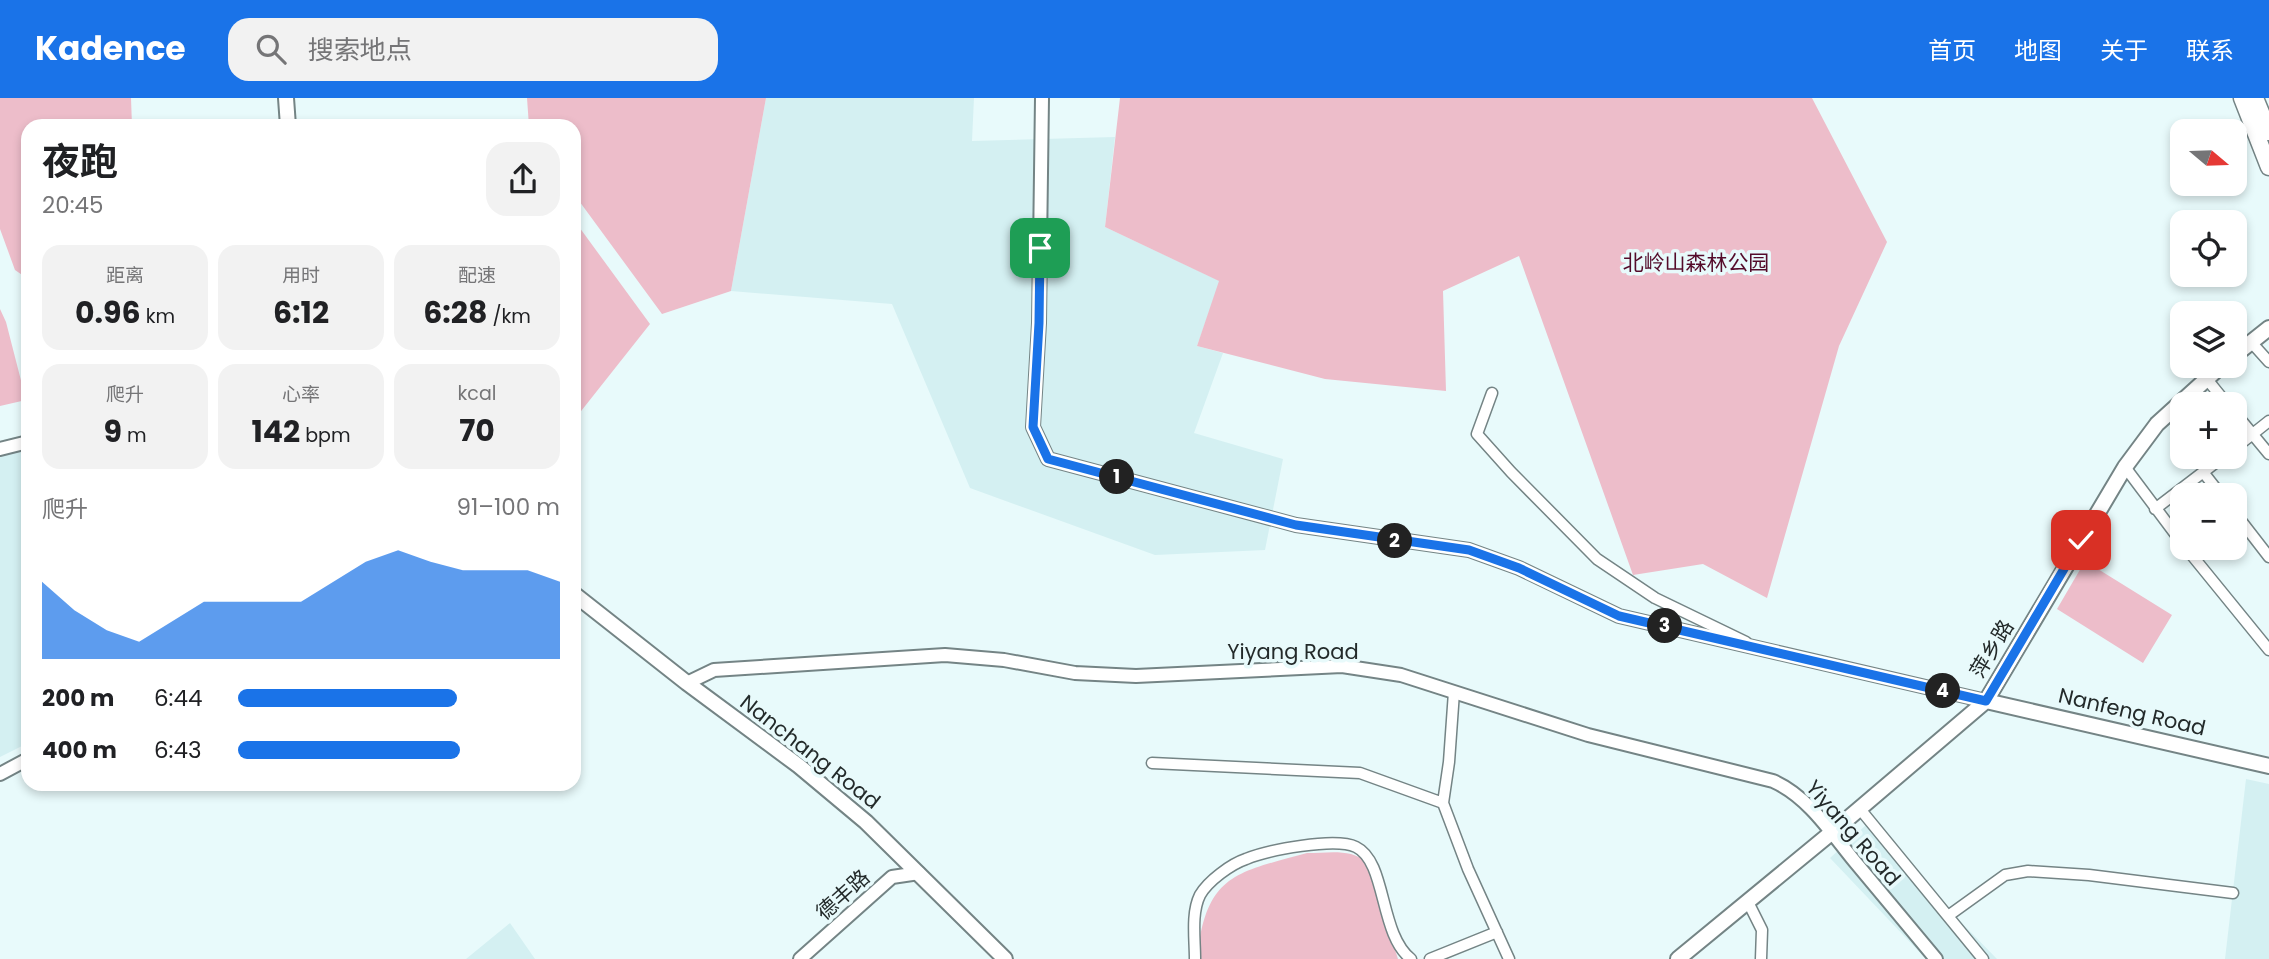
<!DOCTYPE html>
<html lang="zh">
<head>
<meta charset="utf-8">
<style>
  body { margin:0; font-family:Poppins,"Noto Sans SC",sans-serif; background:#f2f2f2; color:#202124; height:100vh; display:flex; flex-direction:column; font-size:26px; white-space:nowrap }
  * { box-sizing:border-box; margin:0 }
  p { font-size:23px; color:#757577 }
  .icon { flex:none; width:38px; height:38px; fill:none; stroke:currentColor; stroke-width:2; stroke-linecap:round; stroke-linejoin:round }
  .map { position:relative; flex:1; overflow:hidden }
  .sheet { position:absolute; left:21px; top:21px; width:560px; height:672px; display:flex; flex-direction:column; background:#fff; border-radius:21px; box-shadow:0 4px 10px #0003 }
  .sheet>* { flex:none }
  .needle { width:46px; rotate:109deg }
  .tools { position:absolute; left:2170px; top:21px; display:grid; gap:14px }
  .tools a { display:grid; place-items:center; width:77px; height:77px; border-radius:14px; background:#fff; box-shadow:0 4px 10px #0003; font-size:35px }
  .pin { position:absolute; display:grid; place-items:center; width:60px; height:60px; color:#fff; margin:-30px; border-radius:14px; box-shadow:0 4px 10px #0006 }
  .km { position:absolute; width:35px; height:35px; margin:-18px; border-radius:50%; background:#222; color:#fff; font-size:19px; line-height:35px; text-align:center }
  .round { display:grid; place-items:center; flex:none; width:74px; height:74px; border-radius:21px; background:#f2f2f2 }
  .headline { display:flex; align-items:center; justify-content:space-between; height:119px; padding:0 21px }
  h1 { font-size:38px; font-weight:700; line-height:52px }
  .metrics { display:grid; grid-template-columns:repeat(3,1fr); gap:10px; height:119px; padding:7px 21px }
  .metrics div { display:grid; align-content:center; border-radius:18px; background:#f2f2f2; text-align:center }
  .metrics b { font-size:30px; font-weight:700 }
  .metrics small { font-size:19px; font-weight:400 }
  .metrics p { font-size:19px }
  .chart { height:196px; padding:14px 21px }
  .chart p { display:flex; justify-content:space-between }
  .chart svg { width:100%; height:126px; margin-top:7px; fill:#1a73e8; opacity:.7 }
  ul { padding:0 21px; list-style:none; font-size:23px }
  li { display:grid; grid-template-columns:112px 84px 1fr; align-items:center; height:52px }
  li i { height:18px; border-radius:9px; background:#1a73e8 }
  header { display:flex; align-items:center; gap:42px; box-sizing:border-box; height:98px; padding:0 35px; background:#1a73e8; color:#fff }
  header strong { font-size:33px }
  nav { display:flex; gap:38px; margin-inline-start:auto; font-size:24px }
  .search { width:490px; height:63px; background:#f2f2f2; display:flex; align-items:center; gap:18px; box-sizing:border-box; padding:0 24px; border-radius:21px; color:#757577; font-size:26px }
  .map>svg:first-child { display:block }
  .built { fill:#d4f0f2 }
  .green { fill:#edbdca }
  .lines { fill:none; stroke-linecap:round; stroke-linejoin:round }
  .minor-casing { stroke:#748485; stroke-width:13 }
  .tertiary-casing { stroke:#748485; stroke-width:16 }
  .secondary-casing { stroke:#748485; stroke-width:18 }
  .primary-casing { stroke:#748485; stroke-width:19 }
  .minor { stroke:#fff; stroke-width:10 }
  .tertiary { stroke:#fff; stroke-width:12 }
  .secondary { stroke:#fff; stroke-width:14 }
  .primary { stroke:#fff; stroke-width:16 }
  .route-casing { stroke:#fff; stroke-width:14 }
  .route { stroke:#1a73e8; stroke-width:9 }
  .labels { text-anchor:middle; stroke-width:7; stroke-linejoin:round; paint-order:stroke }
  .park-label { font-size:21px; fill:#540b2a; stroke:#e8fafb }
  .street-label { font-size:21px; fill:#232a2a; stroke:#e8fafb }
</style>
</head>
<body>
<header>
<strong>Kadence</strong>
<div class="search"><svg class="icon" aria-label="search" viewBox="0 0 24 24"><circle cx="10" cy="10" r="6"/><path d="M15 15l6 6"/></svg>搜索地点</div>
<nav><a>首页</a><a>地图</a><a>关于</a><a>联系</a></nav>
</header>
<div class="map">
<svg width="2269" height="861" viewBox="0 0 2269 861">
  <rect width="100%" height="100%" fill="#e8fafb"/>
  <path class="built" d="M766,0h208l-2,43 143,-4 -10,90 115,54 -23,65 26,7 -29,80 89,26 -18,91 -110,5 -185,-67 -78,-184 -161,-13z
    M28,344v301l-28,14v-308z
    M2246,681l23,5v175h-44z
    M1866,727l131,134h-71l-96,-101z
    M510,825l25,36h-69z"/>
  <path class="green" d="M0,0h131l1,28h-104v153l-13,-9 -15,-41z
    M527,0h239l-35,193 -69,23 -88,-120v-68h-45z
    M1120,0h692l75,144 -48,104 -72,252 -64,-34 -70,11 -114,-319 -76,35 3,100 -121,-12 -128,-33 22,-65 -114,-54z
    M574,122l76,104 -76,96z
    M0,211l6,13 20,78 -26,6z
    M2085,463l87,54 -29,48 -86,-54z
    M1307,755c21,0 43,-5 60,9l31,97h-201c9,-84 37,-86 110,-106z"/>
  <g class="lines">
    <g class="minor-casing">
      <path id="minor" d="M2251,244l18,20
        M2206,280l21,26
        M1492,295l-15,41 34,38 86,87 58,39 91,44
        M2235,315l34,41
        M2235,350l34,-27
        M2125,369l57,76
        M2203,374l18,23
        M2155,411l68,-52
        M2235,415l34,44
        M2186,450l83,102
        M1454,594l-5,70 -6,41 25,66 41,90
        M1152,665l208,10 83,30
        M1860,711l123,150
        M1748,804l14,28 -1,29
        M1948,818l57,-41 23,-4 61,4 144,18
        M1195,861c0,-20 -4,-46 5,-64 8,-14 31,-31 46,-36 22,-9 89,-22 110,-12 31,15 23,87 55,112
        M1430,861l67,-27"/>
    </g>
    <g class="tertiary-casing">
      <path id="tertiary" d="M1042,0l-3,225 -6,104 15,32 248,66 173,25 50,18 100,48 367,85
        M0,351l28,-7
        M687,585l27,-13 231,-15 59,5 71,13 61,3 206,-10 59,9 187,60 185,46c36,16 59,53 83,82 27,32 53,64 80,96
        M0,676l28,-15
        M800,861l92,-82 27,-4"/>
    </g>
    <g class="secondary-casing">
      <path id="secondary" d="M286,0l2,28
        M2235,257l34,-27
        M574,496l113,89 112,83 67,56 139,137
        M1986,603l283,65
        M1678,861l153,-126 155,-132 139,-234 32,-43 64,-58"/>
    </g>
    <g class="primary-casing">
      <path id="primary" d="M2242,0l27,69
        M2255,0l14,34"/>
    </g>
    <use href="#minor" class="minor"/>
    <use href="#tertiary" class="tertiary"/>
    <use href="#secondary" class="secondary"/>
    <use href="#primary" class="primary"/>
  </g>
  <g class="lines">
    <g class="route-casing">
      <path id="route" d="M1040,150l-1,75 -6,104 15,32 248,66 173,25 50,18 100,48 367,85 95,-161"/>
    </g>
    <use href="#route" class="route"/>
  </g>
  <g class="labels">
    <g class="park-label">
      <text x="1696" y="172">北岭山森林公园</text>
    </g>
    <g class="street-label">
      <text transform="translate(1992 551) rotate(-59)" y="7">萍乡路</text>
      <text x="1293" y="561">Yiyang Road</text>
      <text transform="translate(2132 614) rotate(13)" y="7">Nanfeng Road</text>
      <text transform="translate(810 654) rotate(38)" y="7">Nanchang Road</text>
      <text transform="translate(1853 735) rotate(49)" y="7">Yiyang Road</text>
      <text transform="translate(843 797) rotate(-42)" y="7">德丰路</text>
    </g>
  </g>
</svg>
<div class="tools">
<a><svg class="needle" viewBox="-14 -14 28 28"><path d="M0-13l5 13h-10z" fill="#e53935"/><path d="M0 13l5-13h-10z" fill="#757577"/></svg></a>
<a><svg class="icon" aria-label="locate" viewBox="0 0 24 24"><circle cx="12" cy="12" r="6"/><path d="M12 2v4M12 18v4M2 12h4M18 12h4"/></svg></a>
<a><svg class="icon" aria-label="layers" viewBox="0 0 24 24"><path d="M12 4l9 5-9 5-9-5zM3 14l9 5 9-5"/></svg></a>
<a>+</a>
<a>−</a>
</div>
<div class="pin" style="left:1040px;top:150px;background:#1e9e55"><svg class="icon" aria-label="arrive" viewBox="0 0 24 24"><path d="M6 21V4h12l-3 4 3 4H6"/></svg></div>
<div class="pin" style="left:2081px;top:442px;background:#d93025"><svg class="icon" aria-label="check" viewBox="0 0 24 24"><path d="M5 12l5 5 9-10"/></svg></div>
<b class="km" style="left:1117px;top:379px">1</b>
<b class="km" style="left:1395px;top:443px">2</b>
<b class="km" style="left:1665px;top:528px">3</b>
<b class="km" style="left:1943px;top:593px">4</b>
<section class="sheet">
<div class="headline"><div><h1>夜跑</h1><p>20:45</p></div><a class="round"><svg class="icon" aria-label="share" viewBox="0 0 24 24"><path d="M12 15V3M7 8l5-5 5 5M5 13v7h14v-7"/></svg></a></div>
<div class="metrics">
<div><p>距离</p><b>0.96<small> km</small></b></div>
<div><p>用时</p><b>6:12</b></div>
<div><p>配速</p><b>6:28<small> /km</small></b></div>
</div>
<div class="metrics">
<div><p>爬升</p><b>9<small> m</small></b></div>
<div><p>心率</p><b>142<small> bpm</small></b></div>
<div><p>kcal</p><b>70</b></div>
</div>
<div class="chart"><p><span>爬升</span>91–100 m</p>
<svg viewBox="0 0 160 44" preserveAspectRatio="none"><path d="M0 44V17L10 27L20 34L30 38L40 31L50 24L60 24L70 24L80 24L90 17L100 10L110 6L120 10L130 13L140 13L150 13L160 17V44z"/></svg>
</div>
<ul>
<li><b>200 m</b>6:44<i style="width:68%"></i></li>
<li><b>400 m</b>6:43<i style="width:69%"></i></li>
</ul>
</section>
</div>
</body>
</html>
